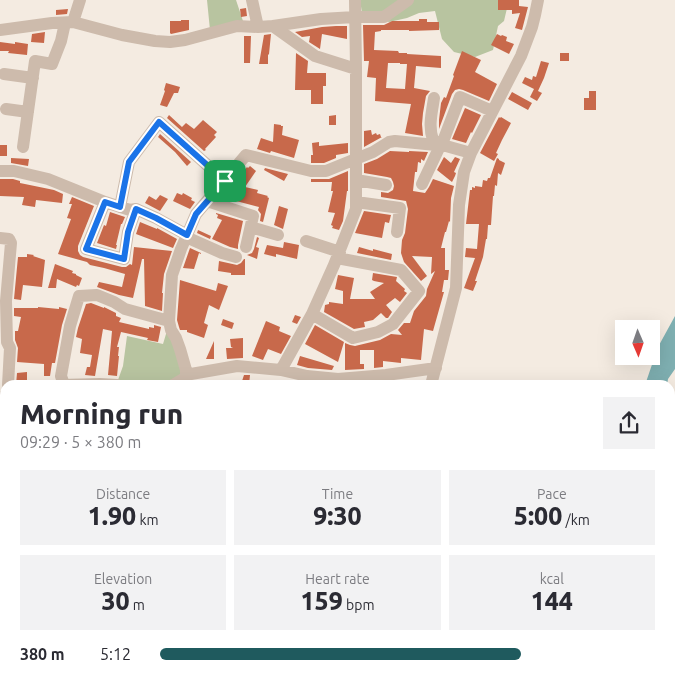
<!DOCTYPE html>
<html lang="en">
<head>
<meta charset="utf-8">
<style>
  body { margin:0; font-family:Ubuntu,sans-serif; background:#f2f2f3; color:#2b2b33; height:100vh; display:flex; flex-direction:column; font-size:19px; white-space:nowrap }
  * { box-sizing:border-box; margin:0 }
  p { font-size:16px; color:#7c7c81 }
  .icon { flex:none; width:28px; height:28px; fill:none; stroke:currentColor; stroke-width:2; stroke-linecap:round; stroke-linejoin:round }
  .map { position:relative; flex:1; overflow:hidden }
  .details { position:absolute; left:0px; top:380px; width:675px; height:304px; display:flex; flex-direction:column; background:#fff; border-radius:15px 15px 0 0; box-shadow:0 5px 20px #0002 }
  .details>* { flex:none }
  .needle { width:32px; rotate:178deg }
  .buttons { position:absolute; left:615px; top:320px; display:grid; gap:10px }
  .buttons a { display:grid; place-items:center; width:45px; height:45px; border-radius:0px; background:#fff; box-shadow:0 5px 20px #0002; font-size:25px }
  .pin { position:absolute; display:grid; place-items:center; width:42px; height:42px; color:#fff; margin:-21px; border-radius:10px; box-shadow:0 2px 8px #0006 }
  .round { display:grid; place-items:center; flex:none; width:52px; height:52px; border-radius:0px; background:#f2f2f3 }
  .head { display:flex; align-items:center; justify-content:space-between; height:85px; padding:0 20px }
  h1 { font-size:28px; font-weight:800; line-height:38px }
  .stats { display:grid; grid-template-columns:repeat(3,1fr); gap:8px; height:85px; padding:5px 20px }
  .stats div { display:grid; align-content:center; border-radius:0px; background:#f2f2f3; text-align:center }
  .stats b { font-size:25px; font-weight:800 }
  .stats small { font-size:14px; font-weight:400 }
  .stats p { font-size:14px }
  ul { padding:0 20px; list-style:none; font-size:16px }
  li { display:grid; grid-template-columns:80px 60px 1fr; align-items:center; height:38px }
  li i { height:12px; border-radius:6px; background:#1f5a5e }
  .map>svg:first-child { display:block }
  .green { fill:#b8c4a0 }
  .water { fill:#7fb0b2 }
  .building { fill:#c8694b; fill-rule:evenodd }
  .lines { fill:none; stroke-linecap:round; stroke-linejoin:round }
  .minor { stroke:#cdbbac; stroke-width:12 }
  .major { stroke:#7d675c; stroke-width:12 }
  .route-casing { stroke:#fff; stroke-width:10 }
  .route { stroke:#1a73e8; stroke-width:6 }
</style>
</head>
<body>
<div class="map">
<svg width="675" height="683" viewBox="0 0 675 683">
  <rect width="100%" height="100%" fill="#f4ebe1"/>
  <path class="green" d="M207,0h29l7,21 -33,9z
    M360,0h148v4l-4,17 -6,5 -5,24 -18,7 -21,-5 -12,-13 -7,-28 -16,2 -12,5 -18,4 -27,-9z
    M167,324l18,50 -17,9 -11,2 -39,-5 5,-14 4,-30 36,8 3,-10z"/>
  <path class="water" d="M675,316v53l-7,10 -1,6h-22l13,-38z"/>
  <path class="building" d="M498,0h21v6l9,1 -6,23 -7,-2 5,-15 -8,1v-4h-14z
    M246,8l1,8 -6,1 -1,-8z
    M68,9l-1,5 -11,1v-5z
    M419,19h8v3h12v8l-30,1v-1h-28v1l-6,1 -1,18 24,1 1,2h8v1l34,2v12l-25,-2 -2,22 16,3 -4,5 -3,17 -1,11 1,12 -18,-3 6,-29 -36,-3 1,-23 -9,-1 2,-16h-5l-1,-36h21l8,-4h27zM388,63h12v1h7l-2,25 -19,-1z
    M181,20h8v10l-18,4 -1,-1v-12h11z
    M336,26h11v13l-25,-5 -2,15 -11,-7 1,-6 -8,1 -7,-5 27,-5z
    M45,32l-1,11 -13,-1 1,-8z
    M271,34l-2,20 -1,1v9h-9l5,-29z
    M497,34l4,2 1,-1 5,2 -1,4 8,3 -5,10 -18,-9z
    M244,36h7l-1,27h-6z
    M0,42l15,2v-2l13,2 -1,11 -19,-2 1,-2h-9z
    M462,51l19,9 -6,12 22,12 -8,17 -26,-11 -4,-1 -4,1 -3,4 -13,35v-9l2,-17 3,-6 2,1 8,-22 -1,-1z
    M296,53l12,8 -1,12h19v13h-3v18h-12v-14h-16z
    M560,53h9v8h-9z
    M541,61l8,2 -5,15 -6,13 4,2 -5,8 -7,-4 4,-8 -12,-6 3,-6 7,3 1,-4 3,1z
    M166,83l14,4 -2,6h-4l-7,14 -7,-2 5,-14 -1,-1z
    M589,91h7v19h-12v-12h5z
    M512,92l20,11 -4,7 -20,-11z
    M465,108l16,7 -9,18 -1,-1 -5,11 -14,-4z
    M169,115l13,12 4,-4 8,6 9,-9 14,12 -3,3 2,2 -11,12 1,1 -2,1 -37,-33z
    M336,115v10h-7v-9z
    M499,117l1,1 1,-1 10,6 -9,17 -6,13 2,1 -4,7 -14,-8z
    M274,124l7,1v1h2l-1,9 17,5 -5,18 -23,-7 -1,2 -13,-4 4,-11 12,4z
    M371,130l1,5 4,-2 1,2 3,-1 1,3h1l-18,10v-16z
    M160,134l31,28 -4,4 -12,-14 -17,-15z
    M319,142v4l29,-3v10l-12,2v3l-12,5h-13v-8h2l-1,-12z
    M0,145h7v11h-7z
    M390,151l19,1v-1l19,1 -4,9 -3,-2v4l-3,-1 -1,10h-2l-2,19 12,2 4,-6 4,-8 21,7 -3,12 -1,24 -1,-1 -3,11h-1l-4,16h4v22h4l-1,10h-4l-2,12h2l-11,39 -9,-2 -3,31 -20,-2v5l-18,-2v6l-9,1v-18h-14v14h4v5l-19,1v-27l5,2 5,1 25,-6 11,-6 11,1 -4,-5 6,-7h6l4,-12 12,-15 1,-7 8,-18 -4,3 1,-17 -20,-1 15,20 -6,5 -17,-19 -3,-9 1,-13 3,-7 3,-24 -2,-8 -25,-4v-5l7,1 5,-3 1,-4 -1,-4 -2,-4 -4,-1 -23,-4v-9l13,-5z
    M444,157l7,6 4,-6 5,2 -6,13 2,1 -1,3 -3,6 -15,-12z
    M11,158l18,1 -1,7 -17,-3z
    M497,158l2,1v1l6,3 -4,12 -3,-2 -1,13 -2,-1 -1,11h-1l-2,29h-3l-1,14h-1l-3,18 -8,24h2l-4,10 -9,-3 11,-30 -10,-1 1,-9 11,1 2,-25h-13l4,-34h2v-3l3,1v-2l7,1 1,-7 4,1 1,-3h2z
    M250,166l6,5 -11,16 13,3 -1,3 11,3 -1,1 2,1 -6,24 -3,-1 1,-7 -3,-4 1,-3 -38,-10 26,-30 1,1z
    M265,168l23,6 -4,7 -20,-11z
    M348,171v20h-1l-4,30 -4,9 -7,-2 1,-2 -2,-1 4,-12 -7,-1 5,-21h-2l1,-9h-21v-3h18z
    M0,179h13l7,2v2l34,7 9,4 -1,9 -26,-3 -1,7 -13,-2 2,-8 -24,-1z
    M177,193l5,2 1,-2 9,5 -1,2 4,2 -5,7 -17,-8z
    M160,195l8,4 -8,12 -15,-8 4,-7 7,4z
    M72,197l22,9 -16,40v5l2,4 3,2 39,10h4l4,-3 2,1 2,-18 38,4 -8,23 -2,19h1l-1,18 -17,-5 -1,-47h-2l-9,39 -14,-3 -22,-8 2,-5 23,5 3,-13 -21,-6 -14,-3 -3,-3 -29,-8 13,-35 -4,-1 5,-14h-3z
    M279,206l9,3 -5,20 -9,-4z
    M364,211l27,4 -2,8 -4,-1 -3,16 -27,-5z
    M110,212l15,5 -3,7h-1l-5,21h1l-1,4 -19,-6 7,-18 2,1z
    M216,213l27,8 -5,24v4l-8,-2 -18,-8 10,-19 -5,-2 1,-3 -2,-1z
    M140,222l17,7v-1l20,11 -4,9 -37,-14z
    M198,230l13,6 -1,3 -13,-6z
    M257,237l2,1 -3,9 3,1 -2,11 -10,-4 5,-2 2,-4z
    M284,242l15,3 -2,14 -21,-5v3l-12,-3 3,-9 16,3z
    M359,247l14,4v-2l19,5 -1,6 -34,-7z
    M190,248l11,5v1l-2,-1 -5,16 -11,-1z
    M27,254l7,1 -1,1 12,4 -3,27 -19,-2 -2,15 -7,-1 4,-42h9z
    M244,259h1v16h-14v-2l-13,-2 1,-10 18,4 4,-2z
    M55,264l18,7 -1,2 4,1v1l6,3 -3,8 -2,-1 -1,2 -19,-8 -1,9h-8z
    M373,273l24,4 -1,4 9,8 -1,2 3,2 -7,9 -5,-4 -9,7 6,7 -4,6h-2l-5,-5 -8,7 -9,2 1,5 -11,2 -30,-17 1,-7 4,-1v-2l14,2v-13l-8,-2 3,-14 16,3 -4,21h25l-5,-7 14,-9 -10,-2 -2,-1z
    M180,280l36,11 2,-8 10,3 -9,24 -10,-5 -5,18 4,2 -4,13 -17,-6v-2h-7l-1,-3 -2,-7z
    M91,303l13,5v-1l12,6v3l5,2 -2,4 30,7v-2l5,1v-3l7,2 -3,15 -11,-2 1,-2 -27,-6 -4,15h2l-1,9h1l-2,20 -9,-1 4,-44 -9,-2 -8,47 -10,-1 2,-8h3l2,-12 -12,-2 2,-14 -6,-2 2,-9 8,-24z
    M38,307l21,2v-2l8,2 -5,16 -7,38h-3l-2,13h-6v-12l-27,-2 1,-14 -3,-8v-9h3l3,-14 -7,-1v-8h24z
    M295,315l6,2 -4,7 -5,-2z
    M223,319l11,4 -2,6 -11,-4z
    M266,321l14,6 -1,4 12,5 -10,18 -13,-5 -5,11 -11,-4z
    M315,325l29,17 -6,20 -33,-18z
    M243,338v20l-16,1 -1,-11h7l-2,-1 -1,-8z
    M214,341v18h-8z
    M300,356l34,10 -2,4 -24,-2 -11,-3z
    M27,372v13h-11l1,-12z
    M244,375h6l-1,10h-7v-4z"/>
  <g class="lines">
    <path class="minor" d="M252,0l6,27
      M73,22l7,-22
      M273,26l42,30 41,13
      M0,30l52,-7 21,-1 49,13 33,6 15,1 15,-2 52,-14 21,1 15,-1 48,-7 34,-2h29l24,-17
      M4,74l29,4
      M434,98c-2,14 -6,28 -1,42l11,5
      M6,109l22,3
      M442,144l18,-47 32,14
      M23,147l12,-86 17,3 9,-23 4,-18
      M0,171h14l34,8 57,23 25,8 6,-1 20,9 31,17
      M356,180l30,5
      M422,184l18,-38
      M207,201l46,15 -7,31
      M105,202l-19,47 38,10 4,-27 8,-23
      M356,202l44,6 -3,24
      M120,207l9,-45 30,-40 66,59
      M251,227l27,8
      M186,237l36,16 14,4
      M0,238l9,1 2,4 -5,58 1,41 3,6 -2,37
      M306,241l34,11
      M312,314l41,24 25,-6 15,-8 26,-33 -18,-21 -64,-12
      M281,370l31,-56 22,-49 22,-56v-140l-1,-69
      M61,385l39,-1 17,1
      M64,385l-3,-9 9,-50 9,-30 18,-1 17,7 11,7 44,12
      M173,385l18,-11 46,-8 44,4 26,6 31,3 48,-4 50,-7
      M186,385v-15l-6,-21 -4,-11 -5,-8 -2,-9 3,-46 9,-26 15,-35 50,-59 65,16h15l47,-19 16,-10 6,-1 51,5 25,7
      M431,385l25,-97 3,-83 5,-33 7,-19 50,-97 11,-29 3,-12 3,-15
      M0,398l5,-2
      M670,496h5
      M0,523h5
      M0,609l5,1
      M0,648l5,1
      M229,679l1,4
      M464,679v4
      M510,679l1,4
      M26,683v-4
      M138,683v-4
      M170,683v-4
      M339,683l2,-4
      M405,683l4,-4"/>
    <path class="major" d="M670,422h5
      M0,426h5
      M670,432h5
      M0,438h5"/>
  </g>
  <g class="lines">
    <g class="route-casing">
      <path id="route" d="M159,122l66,59 -29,33 -9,21 -31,-17 -20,-9 -8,23 -4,27 -38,-10 19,-47 15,5 9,-45z"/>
    </g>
    <use href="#route" class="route"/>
  </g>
</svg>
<div class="buttons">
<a><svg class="needle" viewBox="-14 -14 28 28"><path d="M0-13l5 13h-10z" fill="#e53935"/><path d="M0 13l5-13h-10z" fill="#7c7c81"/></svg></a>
</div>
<div class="pin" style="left:225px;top:181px;background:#1e9e55"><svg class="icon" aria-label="arrive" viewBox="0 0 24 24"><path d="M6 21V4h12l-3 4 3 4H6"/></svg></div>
<section class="details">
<div class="head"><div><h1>Morning run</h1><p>09:29 · 5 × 380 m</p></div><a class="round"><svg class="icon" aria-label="share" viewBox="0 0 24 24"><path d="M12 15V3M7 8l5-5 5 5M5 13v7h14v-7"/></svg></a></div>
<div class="stats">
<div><p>Distance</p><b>1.90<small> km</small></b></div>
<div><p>Time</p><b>9:30</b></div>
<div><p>Pace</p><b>5:00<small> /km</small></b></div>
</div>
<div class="stats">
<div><p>Elevation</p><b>30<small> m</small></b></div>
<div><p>Heart rate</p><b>159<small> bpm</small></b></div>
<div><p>kcal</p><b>144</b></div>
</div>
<ul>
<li><b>380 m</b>5:12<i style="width:73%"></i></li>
</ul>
</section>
</div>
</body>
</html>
